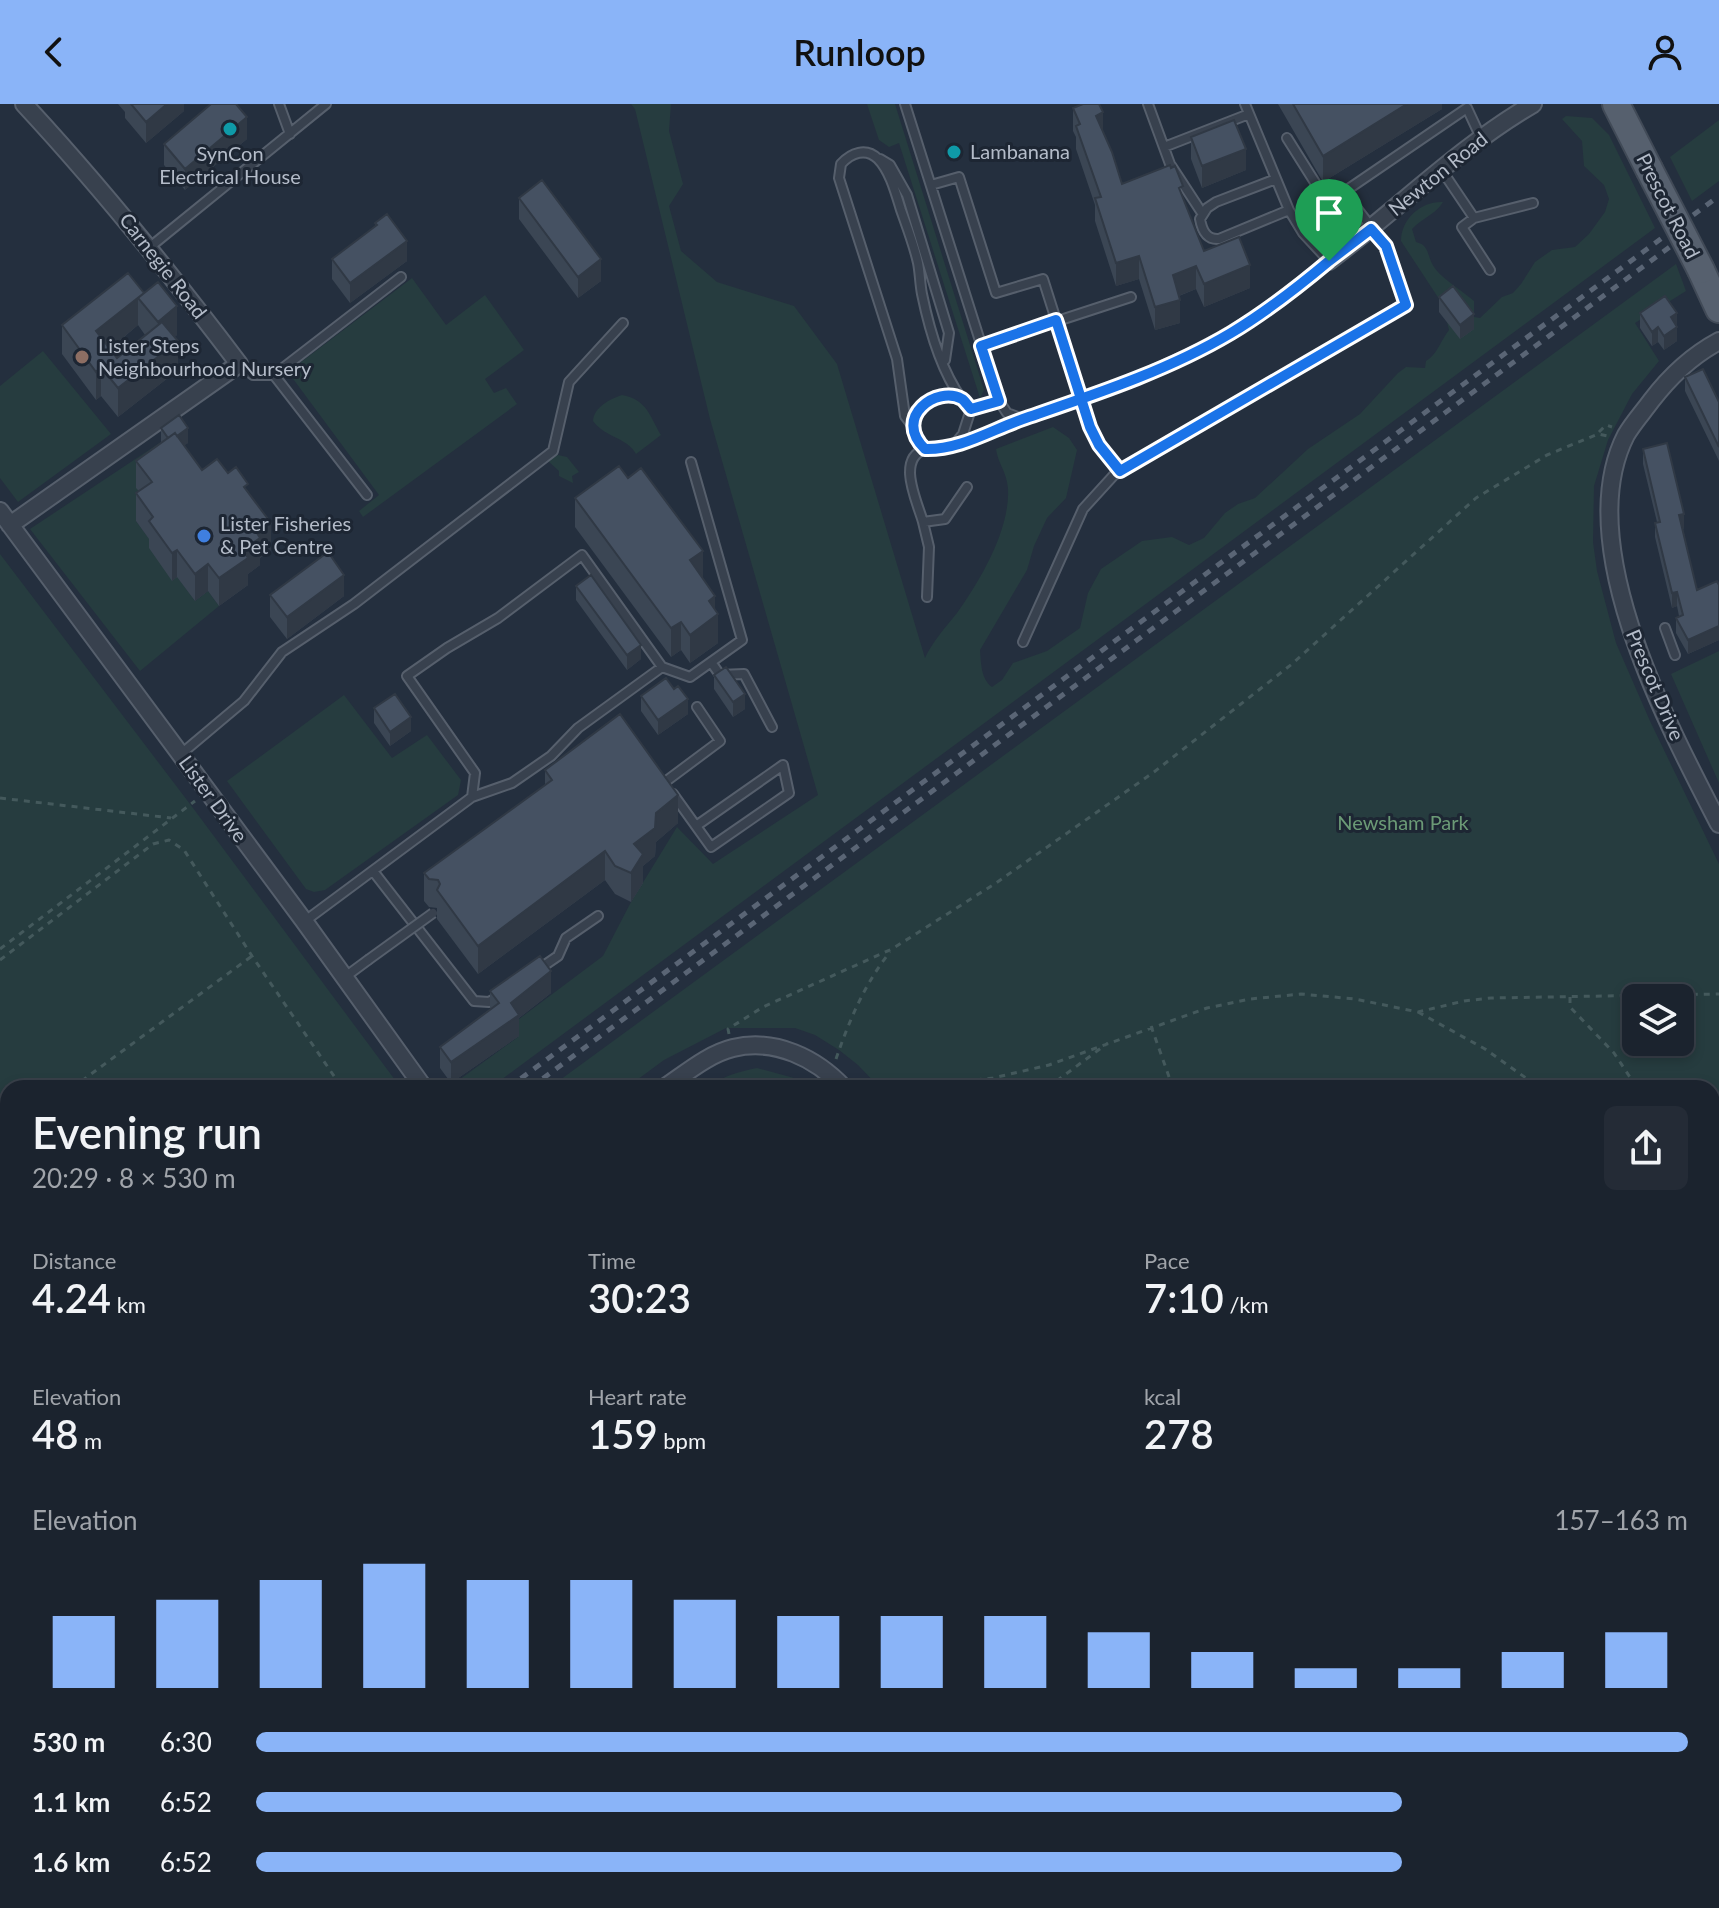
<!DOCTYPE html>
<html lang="en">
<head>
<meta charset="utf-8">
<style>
  body { margin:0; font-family:Lato,sans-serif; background:#242b36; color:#f1f3f6; height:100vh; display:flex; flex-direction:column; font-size:30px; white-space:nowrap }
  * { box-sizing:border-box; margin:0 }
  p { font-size:26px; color:#a0a4aa }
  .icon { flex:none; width:44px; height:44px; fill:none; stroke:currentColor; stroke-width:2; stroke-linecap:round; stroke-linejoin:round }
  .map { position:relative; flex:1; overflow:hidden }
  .drawer { position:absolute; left:0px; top:976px; width:1720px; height:828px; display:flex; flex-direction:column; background:#1b232e; border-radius:24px 24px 0 0; box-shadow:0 4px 12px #0003,0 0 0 2px #39404a }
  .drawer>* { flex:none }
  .fabs { position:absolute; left:1622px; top:880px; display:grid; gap:16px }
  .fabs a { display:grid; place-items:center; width:72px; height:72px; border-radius:12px; background:#1b232e; box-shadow:0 4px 12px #0003,0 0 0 2px #39404a; font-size:40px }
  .pin { position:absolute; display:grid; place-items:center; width:68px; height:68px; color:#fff; margin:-82px -34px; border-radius:50% 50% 50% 0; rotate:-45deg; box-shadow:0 0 8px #0007 }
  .pin .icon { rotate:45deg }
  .round { display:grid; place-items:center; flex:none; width:84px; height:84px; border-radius:12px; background:#242b36 }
  .summary { display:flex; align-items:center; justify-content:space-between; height:136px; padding:0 32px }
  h1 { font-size:44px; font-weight:600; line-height:60px }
  .stats { display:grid; grid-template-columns:repeat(3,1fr); gap:12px; height:136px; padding:8px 32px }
  .stats div { display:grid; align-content:center }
  .stats b { font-size:40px; font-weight:600 }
  .stats small { font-size:22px; font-weight:400 }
  .stats p { font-size:22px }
  .chart { height:224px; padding:16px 32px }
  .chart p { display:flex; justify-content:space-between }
  .chart svg { width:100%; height:144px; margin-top:8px; stroke:#8ab4f8; stroke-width:6 }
  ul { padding:0 32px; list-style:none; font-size:26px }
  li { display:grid; grid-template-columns:128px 96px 1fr; align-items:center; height:60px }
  li i { height:20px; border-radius:10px; background:#8ab4f8 }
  header { display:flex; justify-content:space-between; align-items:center; height:104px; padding:0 32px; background:#8ab4f8; color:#111; font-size:36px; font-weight:600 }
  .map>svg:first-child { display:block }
  .green { fill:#263c3f; fill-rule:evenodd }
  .water { fill:#394c67 }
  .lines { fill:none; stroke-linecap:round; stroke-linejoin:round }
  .lane-casing { stroke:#565f6c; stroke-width:12 }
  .street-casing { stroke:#565f6c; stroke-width:20 }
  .primary-casing { stroke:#414a57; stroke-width:30 }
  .path { stroke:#44595c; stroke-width:3; stroke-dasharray:6 6; stroke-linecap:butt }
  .lane { stroke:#38414e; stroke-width:8 }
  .street { stroke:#38414e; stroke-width:16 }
  .primary { stroke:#56606e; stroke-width:26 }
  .rail { stroke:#5a6575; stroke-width:5; stroke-dasharray:8 8; stroke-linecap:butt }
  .lane-bridge-casing { stroke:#565f6c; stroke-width:12; stroke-linecap:butt }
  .primary-bridge-casing { stroke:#414a57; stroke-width:30; stroke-linecap:butt }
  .lane-bridge { stroke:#38414e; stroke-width:8 }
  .primary-bridge { stroke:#56606e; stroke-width:26 }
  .wall { fill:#3b4654; fill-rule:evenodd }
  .shaded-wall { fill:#303945 }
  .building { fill:#455162; stroke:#303945; stroke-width:2 }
  .route-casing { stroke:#fff; stroke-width:16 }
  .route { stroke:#1a73e8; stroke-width:10 }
  .culture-dot { fill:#0f9aa8; stroke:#1d2633; stroke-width:3 }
  .education-dot { fill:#8d6e63; stroke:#1d2633; stroke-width:3 }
  .shop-dot { fill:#3f7fe0; stroke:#1d2633; stroke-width:3 }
  .labels { text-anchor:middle; stroke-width:6; stroke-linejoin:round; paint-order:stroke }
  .poi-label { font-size:20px; fill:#b4bcc9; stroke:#1d2633; text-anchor:start }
  .street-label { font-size:20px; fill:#b4bcc9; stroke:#1d2633 }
  .park-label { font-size:20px; fill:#6b9a76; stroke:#1d2633 }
</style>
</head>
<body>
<header><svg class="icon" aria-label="back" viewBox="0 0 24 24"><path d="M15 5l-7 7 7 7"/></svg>Runloop<svg class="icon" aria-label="person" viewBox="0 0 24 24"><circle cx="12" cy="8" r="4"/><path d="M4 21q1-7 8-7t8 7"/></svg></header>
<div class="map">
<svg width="1719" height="1804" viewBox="0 0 1719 1804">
  <rect width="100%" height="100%" fill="#242f3e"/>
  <path class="green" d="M631,0h40l-2,27 14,53 -14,22 12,45 36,31 77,24 43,58 88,294c8,-17 20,-30 32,-45 23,-32 53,-83 51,-124 -1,-17 -10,-25 -12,-40l57,-22 16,11 8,12 -11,48 -19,20 -13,28 -7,24 -47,80c1,13 1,29 12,37l10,-7 11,-17 34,-12 33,-23 8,-35 13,-24 41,-28 30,-4 17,8 15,-7 21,-25 13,-9 17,-6 53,-49 52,-35 38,-41 8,-6 19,1 1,-7c11,-6 15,-21 23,-31l-6,-25 -42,-64c0,-22 20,-40 42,-39 -7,12 -22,17 -31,27l4,13c14,3 11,15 18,25 7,11 30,25 40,34v16l6,1 22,-21 11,-4 8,-9 14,-22 17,-12 23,-3 14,-13 16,-22 4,-13 -5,-14 -20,-19 -2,-25 -20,-22 4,-3 26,2 17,17 46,93 -1165,860h-42l70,-51 -7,-12 92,-69 28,-54 46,-75 36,37 105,-69 -108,-376 -75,-310z
    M867,0h28l89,286 -4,8 -81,-255 -10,4 -10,-7z
    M1719,16v61l-27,20 -22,-44z
    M1676,160l10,27 -51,32 24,38 -27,33 -24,46 -14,46 -1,56 4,29 19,72 34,78 69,143v658l-7,-13v-421h-832l-22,-23 -19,-15 -24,-15 -20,-7h-69l-62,32 -38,28h-77zM1636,894h44v44h-44z
    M412,174l34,47 39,-30 39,55 -39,29 9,14 12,-5 11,16 -154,113 -4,-6 20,-16 -91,-123z
    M43,247l68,83 -93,68 -18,-24v-92z
    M622,291c25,4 28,22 39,40l-25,19c-8,-16 -32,-17 -43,-33 1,-14 17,-22 29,-26z
    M161,338l9,13 -18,54 -16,12 59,80 13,-10 11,15 -79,65 -110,-142z
    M558,351l9,2 12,15 -7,4 1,7 -14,-7v-5l-11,-10z
    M0,450l193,254 208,280h-393v311l-8,-3z
    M1719,547v132l-48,-109z
    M344,591l48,63 35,-23 34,45 -3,15 -133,95 -11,2 -8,-3 -79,-108z
    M757,964l37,10 13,10h-100c16,-12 30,-16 50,-20z
    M8,1754v42h1330l-11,8h-1327v-45z"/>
  <path class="water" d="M170,1796h221v8h-249l11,-6z"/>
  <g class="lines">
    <g class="lane-casing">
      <path id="lane" d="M279,0l11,30
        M905,0l94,297 8,12 16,6c26,-7 51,-18 76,-27 85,-32 161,-71 230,-131l-26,-28 -14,-23 -44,-106
        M1148,0l22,60 32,49
        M1287,34l34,54h23
        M1164,43l85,-33
        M880,55l10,6 17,30 42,138 -4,27
        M1441,65l33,49 59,-15
        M1276,75l-60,23 -9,6 -7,11c2,11 6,21 19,20l70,-29
        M931,81l28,-8 37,116 47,-14 47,148 9,18 21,26
        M1474,114l-12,9 28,43
        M150,143l176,-143
        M981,242l150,-49
        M239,260l14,11h21l93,120
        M274,271l127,-98
        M999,297l-28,8c-3,-3 -6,-8 -9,-10 -25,-14 -71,17 -37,50l16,1 81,-31
        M912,321l-7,-9 -8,-57 -58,-181 2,-14c10,-11 25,-17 37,-5 12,12 18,35 23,51 6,17 13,35 17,53 2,10 2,21 4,31 7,34 19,76 39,104
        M955,340l8,-10 8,-25
        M925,345c-29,10 -8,52 -2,73l22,-3 22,-32
        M923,418l6,25 -2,50
        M1665,524l10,27
        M1023,538l60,-133 31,-34 292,-170 -20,-59 -42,-54 123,-84 14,30
        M711,558l9,13 24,-1 28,53
        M181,650l63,-53 38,-49 72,-48 199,-153 16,-69 54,-59
        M665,678l55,-41 -23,-34
        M673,690l38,53 78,-54 -6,-28 -87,61
        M472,693l3,-24 -68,-97 40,-28 51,-30 84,-63 80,112 28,10 52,-37 -51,-178
        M373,767l101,130 15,1 9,-5
        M305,817l167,-124 40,-14 39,-27 27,-28 84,-61
        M539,865l19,-13 8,-18 32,-22
        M345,873l23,-17
        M0,1552l8,-9
        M0,1567l8,7
        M0,1643l8,9
        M0,1712l8,-8
        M0,1715l8,13"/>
    </g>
    <g class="street-casing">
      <path id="street" d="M1329,157c69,-52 129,-113 204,-157
        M1719,237c-28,15 -49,35 -68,60 -8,11 -18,22 -25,34 -56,109 43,292 93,389
        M0,407l304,410 120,167
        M10,421l229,-161c-68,-90 -138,-177 -215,-260
        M664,984c21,-14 44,-34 69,-40 42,-10 83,10 111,40
        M1712,1424l7,14
        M1712,1545l7,-2
        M0,1739l8,-5
        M1712,1769l7,10
        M1472,1796l5,8
        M1599,1796l5,8
        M1107,1804l2,-8
        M1357,1804l21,-8"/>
    </g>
    <g class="primary-casing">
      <path id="primary" d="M1616,0l33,65
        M1701,166l18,39"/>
    </g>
    <path class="path" d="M1599,328l7,-7 6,2
      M0,694l171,20
      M0,845l195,-148
      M0,856l153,-116 16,-4 15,10 68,106 84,123v9
      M1570,893v10l44,46 23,35
      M1418,908l67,37 55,39
      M1151,922l22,62
      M729,930l-1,-5 35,-22 129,-58 104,-66 158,-111 138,-108 184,-166 71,-43 51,-21 10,2
      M836,955c13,-38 29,-76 54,-107
      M72,984l180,-132
      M904,984l89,-10 56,-13 158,-57 43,-9 51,-5 54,5 63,13 46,-11 27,-3 228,-4
      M976,984l14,-8
      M1047,984l61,-45
      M0,1031l8,10
      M0,1037l8,-6
      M1712,1096l7,11
      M1712,1136l7,5
      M0,1210l8,-5
      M0,1303l8,3
      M1712,1303l7,-6
      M0,1323l8,-5
      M437,1796l5,8
      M524,1796l7,8
      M669,1796l7,8
      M927,1796l7,8
      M1336,1796l6,8
      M75,1804l10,-8
      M137,1804l8,-8
      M395,1804l1,-8
      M508,1804l7,-8
      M1188,1804l2,-8"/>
    <use href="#lane" class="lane"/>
    <use href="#street" class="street"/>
    <use href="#primary" class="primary"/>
    <path class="rail" d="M508,984l1211,-892
      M530,984l1145,-845
      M0,1361l8,-6
      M0,1378l8,-6"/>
    <g class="lane-bridge-casing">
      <path id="lane-bridge" d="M368,856l65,-47"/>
    </g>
    <g class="primary-bridge-casing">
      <path id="primary-bridge" d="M1649,65l52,101"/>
    </g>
    <use href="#lane-bridge" class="lane-bridge"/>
    <use href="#primary-bridge" class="primary-bridge"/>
  </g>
  <path class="wall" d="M118,0h66v7l-38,32 -21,-25v-6z
    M1278,0h164v5l-119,73z
    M1073,4l30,24 19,52 61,14 21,53 46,37 -46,19 -8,-18 -17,7 1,27 -25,7 -16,-51 -23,7 -21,-65v-16l-19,-56v-12l-3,-6z
    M1191,33l55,33 -44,18 -11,-29z
    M247,35l-62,51 -21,-25v-21z
    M519,94l82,83 -23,17 -59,-79z
    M375,119l32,38 -57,42 -18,-24v-20l43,-32z
    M128,169l49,62 -3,2 4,33 -60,47 -17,-21 -5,4 -34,-46v-29zM138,221l7,10 -28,23 -7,-9z
    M1439,193l35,32 -14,10 -21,-27z
    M1640,209h37v28l-13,9 -6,-8 -6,4 -12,-18z
    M1685,273l34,25v59l-34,-70z
    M161,324l27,15 -4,2 18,25 26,3 20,18 23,59 -11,8v7l-12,9v11l-29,21 -11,-15 -13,10 -18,-24 -5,4 -23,-33v-9l-13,-18v-28l3,-2 -3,-3v-27l25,-18z
    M1643,345l41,79 -1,1 14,61 22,-5v55l-31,14 -12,-21v-15l3,-2 -2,-10 -5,2 -17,-71v-14l2,-1 -14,-58z
    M575,394l128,80 12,32 3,33 -28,20 -9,-13 -10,7 -96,-130z
    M576,482l65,73 -14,11 -51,-70z
    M270,491l74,1 -57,43 -17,-22z
    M714,571l31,34 -12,8 -19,-28z
    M674,585l14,25 -30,21 -17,-24v-15z
    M374,604l37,23 -21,15 -16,-23z
    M545,666l133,53 -22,19 -1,14 -12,10v17l-12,19 -16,-8 -10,-14 -127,94 -41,-55v-11l-8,-1 -5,-6v-28l121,-87z
    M490,887l61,2 -32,25v18l-68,47 -11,-15v-21l50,-38z
    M1719,1567v184l-7,-10v-172z
    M0,1572l8,8v60l-8,-8z
    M0,1649l8,8 -5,42 -3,-3z
    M1491,1796h97l6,8h-98z
    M1618,1796h94l7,8h-96z"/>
  <path class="shaded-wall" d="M167,0h17v7l-38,32v-21z
    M1407,0h35v5l-119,73v-26z
    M1103,8v23l-7,-19z
    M247,13v22l-62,51v-21z
    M1246,45v21l-44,18v-22z
    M407,137v20l-57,42v-20z
    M1139,152v23l-23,7v-23z
    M601,155v22l-23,17v-21z
    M1250,161v23l-46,19v-23z
    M1196,162v23l-23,9v-23z
    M144,189l-6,5v27l-42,35v-29z
    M1180,196v23l-25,7v-23z
    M177,202v29l-19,15v-28z
    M1677,209v28l-13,9v-14l7,-19z
    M1474,210v15l-14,10v-14z
    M1658,223v15l-6,4v-14z
    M178,237v29l-60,47v-29z
    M101,263v29l-5,4v-28z
    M188,324v15l-18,12v-14z
    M1684,410v14l-5,1v-14z
    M271,419v27l-11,8v7l-12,9v11l-29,21v-28l38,-45z
    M177,446v27l-5,4v-28z
    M703,447v29l-13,-20z
    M208,460v27l-13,10v-27z
    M344,471v21l-57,43v-22z
    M1677,488v14l-5,2v-15z
    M715,492v20l3,-2v29l-28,20v-28l19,-34z
    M681,518v28l-10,7v-29z
    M1719,522v14l-31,14v-14z
    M641,541v14l-14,11v-15z
    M745,590v15l-12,8v-15z
    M688,595v15l-30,21v-15z
    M411,613v14l-21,15v-14z
    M678,691v28l-22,19 -1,14 -12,10v17l-12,19v-29l3,-29 22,-31z
    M605,747v29l-127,94v-28z
    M551,867v22l-32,25v18l-68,47v-21l60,-59z
    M1719,1479v21l-7,2v-14l5,-8z
    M8,1488v27l-8,9v-27z
    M8,1672v25l-5,2v-25z"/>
  <path class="building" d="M131,0h36l-21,18z
    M211,0h25l11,13 -62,52 -21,-25z
    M1083,0h16l4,8 -7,4 16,36 10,32 48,-19 1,3 4,-2 8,20 -4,2 25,63 35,-14 11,28 -46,19 -8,-18 -23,9 7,25 -25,7 -16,-51 -23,7 -21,-65 6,-1 -25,-71 4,-2 -7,-16z
    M1293,0h114l-84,52z
    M1234,16l12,29 -44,17 -11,-29z
    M542,76l59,79 -23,18 -59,-79z
    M387,110l20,27 -57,42 -18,-24 45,-34 -2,-2z
    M128,169l16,20 -48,38 21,27 45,-36 16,19 -60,47 -17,-21 -5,5 -34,-47z
    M158,178l19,24 -19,16 -20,-24z
    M1453,182l21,28 -14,11 -21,-28z
    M1665,192l12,17 -6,4 6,10 -13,9 -6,-9 -6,5 -12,-19z
    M1703,265l16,33v45l-34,-70z
    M179,311l9,13 -11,8 -2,-3 -7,5 -7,-10z
    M175,329l27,37 15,-11 11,14 8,-6 12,17 -4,3 27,36 -14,10 3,5 -17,12 5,8 -29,20 -11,-14 -13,10 -18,-24 -5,3 -23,-32 4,-4 -17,-24 16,-11 -16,-21z
    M1667,339l17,71 -5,1 18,75 20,-9 2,4v41l-31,14 -12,-22 7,-3 -6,-23 -5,1 -17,-70 5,-1 -17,-73z
    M619,362l9,12 13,-10 62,83 -13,9 25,36 -6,5 9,13 -28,21 -9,-13 -10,6 -96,-130z
    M328,448l16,23 -57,42 -17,-22z
    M591,471l50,70 -14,10 -51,-69z
    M726,563l19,27 -12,8 -19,-27z
    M666,574l8,11 4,-3 10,13 -30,21 -17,-24z
    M395,590l16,23 -21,15 -16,-24z
    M620,610l58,81 -22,18 -1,15 -21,16 9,10 -12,19 -16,-7 -10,-15 -127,95 -41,-56 3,-6 -2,-4 -9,-1 -5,-6 128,-93 -7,-10z
    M540,852l11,15 -40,32 8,12 -68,47 -11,-15 59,-44 -9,-12z
    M953,977l4,7h-15z
    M8,1450v38l-8,9v-38z
    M1712,1459h3l4,12v8l-2,1 2,6 -7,2z
    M1719,1567v167l-7,-10v-155z
    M0,1572l8,8v33l-8,-8z
    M0,1649l8,8v15l-5,2 -3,-3z
    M1712,1787l7,11v6h-86l-5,-8h84z
    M1382,1796h80l6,8h-90l-3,-5z
    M1501,1796h87l6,8h-88z"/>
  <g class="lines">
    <g class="route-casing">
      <path id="route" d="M1329,157c-31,26 -63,51 -98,72 -64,38 -138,62 -208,86 -32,11 -63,31 -98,30 -33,-32 12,-64 37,-50 3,2 6,7 9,10l28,-8 -18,-55 75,-26 34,107 9,18 21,26 286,-166 -20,-59 -15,-17 -42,32"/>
    </g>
    <use href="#route" class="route"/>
  </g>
  <g class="culture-dot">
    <circle cx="230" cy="25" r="8"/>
    <circle cx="954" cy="48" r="8"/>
  </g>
  <circle class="education-dot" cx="82" cy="253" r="8"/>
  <circle class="shop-dot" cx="204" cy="432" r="8"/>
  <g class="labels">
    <g class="poi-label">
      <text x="970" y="55">Lambanana</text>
      <text x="230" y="57" text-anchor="middle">SynCon<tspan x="230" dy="23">Electrical House</tspan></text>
      <text x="98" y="249">Lister Steps<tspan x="98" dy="23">Neighbourhood Nursery</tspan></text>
      <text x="220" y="427">Lister Fisheries<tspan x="220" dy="23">&amp; Pet Centre</tspan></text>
    </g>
    <g class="street-label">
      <text transform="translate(1438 70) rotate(-39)" y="7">Newton Road</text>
      <text transform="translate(1668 102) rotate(63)" y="7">Prescot Road</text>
      <text transform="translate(163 162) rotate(52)" y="7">Carnegie Road</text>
      <text transform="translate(1655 581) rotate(67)" y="7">Prescot Drive</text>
      <text transform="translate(213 695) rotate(54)" y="7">Lister Drive</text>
    </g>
    <g class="park-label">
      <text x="1403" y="726">Newsham Park</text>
    </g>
  </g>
</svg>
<div class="fabs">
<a><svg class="icon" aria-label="layers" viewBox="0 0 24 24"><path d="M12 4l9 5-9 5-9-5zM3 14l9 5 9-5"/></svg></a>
</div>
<div class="pin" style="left:1329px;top:157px;background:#1e9e55"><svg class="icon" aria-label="arrive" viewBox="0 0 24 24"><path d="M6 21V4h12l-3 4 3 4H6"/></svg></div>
<section class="drawer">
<div class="summary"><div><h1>Evening run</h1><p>20:29 · 8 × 530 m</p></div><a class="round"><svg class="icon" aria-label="share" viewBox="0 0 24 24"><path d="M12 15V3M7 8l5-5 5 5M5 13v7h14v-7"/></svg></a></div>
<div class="stats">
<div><p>Distance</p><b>4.24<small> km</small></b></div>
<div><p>Time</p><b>30:23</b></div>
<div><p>Pace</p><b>7:10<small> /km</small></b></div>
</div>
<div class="stats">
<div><p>Elevation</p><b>48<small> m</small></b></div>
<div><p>Heart rate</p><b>159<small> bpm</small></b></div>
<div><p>kcal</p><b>278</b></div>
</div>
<div class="chart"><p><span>Elevation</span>157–163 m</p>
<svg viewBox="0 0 160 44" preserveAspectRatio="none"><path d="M5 44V22M15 44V17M25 44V11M35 44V6M45 44V11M55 44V11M65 44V17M75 44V22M85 44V22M95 44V22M105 44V27M115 44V33M125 44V38M135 44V38M145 44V33M155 44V27"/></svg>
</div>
<ul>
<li><b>530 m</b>6:30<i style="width:100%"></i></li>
<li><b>1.1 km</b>6:52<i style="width:80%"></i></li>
<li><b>1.6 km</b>6:52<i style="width:80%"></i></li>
</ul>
</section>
</div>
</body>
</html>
